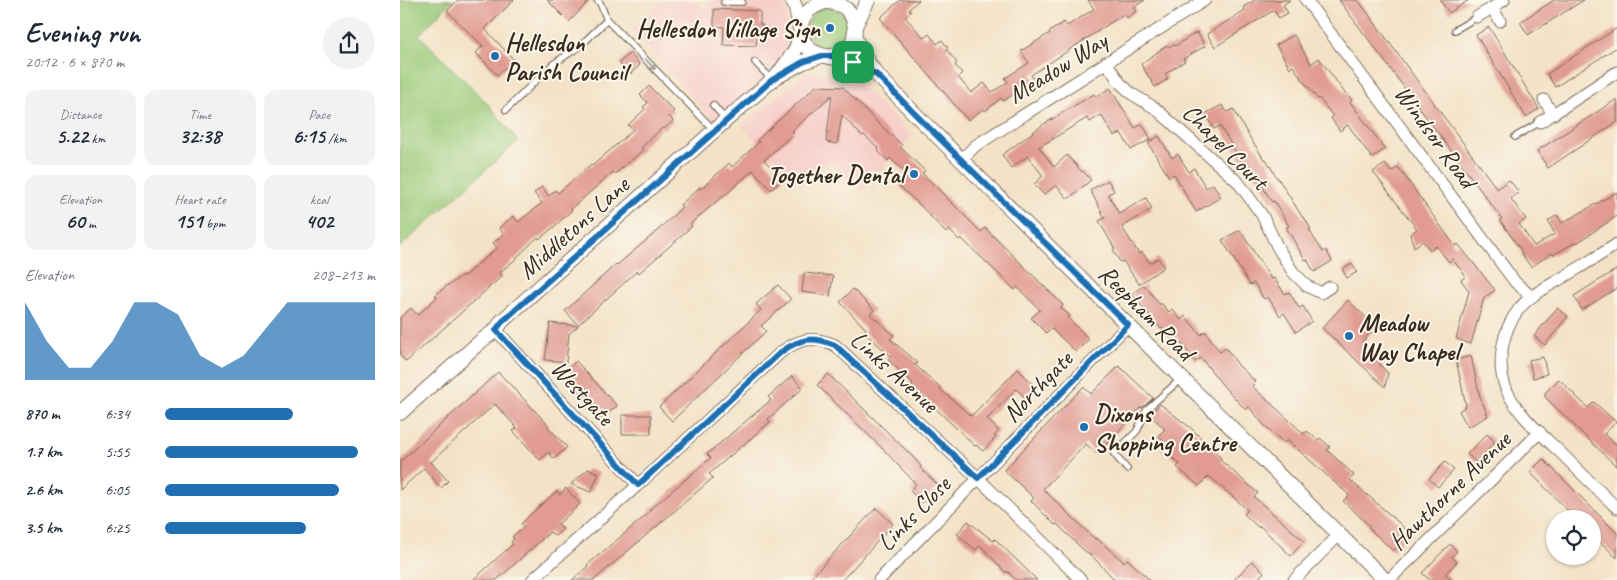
<!DOCTYPE html>
<html lang="en">
<head>
<meta charset="utf-8">
<style>
  body { margin:0; font-family:Caveat,sans-serif; background:#f2f2f3; color:#1f2937; height:100vh; display:flex; flex-direction:column; font-size:19px; white-space:nowrap }
  * { box-sizing:border-box; margin:0 }
  p { font-size:16px; color:#747a83 }
  .icon { flex:none; width:28px; height:28px; fill:none; stroke:currentColor; stroke-width:2; stroke-linecap:round; stroke-linejoin:round }
  .map { position:relative; flex:1; overflow:hidden }
  .panel { display:flex; flex-direction:column; background:#fff; width:400px }
  .panel>* { flex:none }
  .tools { position:absolute; left:1146px; top:510px; display:grid; gap:10px }
  .tools a { display:grid; place-items:center; width:55px; height:55px; border-radius:50%; background:#fff; box-shadow:0 1px 4px #0004; font-size:25px }
  .pin { position:absolute; display:grid; place-items:center; width:42px; height:42px; color:#fff; margin:-21px; border-radius:10px; box-shadow:0 2px 8px #0006 }
  .round { display:grid; place-items:center; flex:none; width:52px; height:52px; border-radius:26px; background:#f2f2f3 }
  .headline { display:flex; align-items:center; justify-content:space-between; height:85px; padding:0 25px }
  h1 { font-size:28px; font-weight:600; line-height:38px }
  .figures { display:grid; grid-template-columns:repeat(3,1fr); gap:8px; height:85px; padding:5px 25px }
  .figures div { display:grid; align-content:center; border-radius:12px; background:#f2f2f3; text-align:center }
  .figures b { font-size:21px; font-weight:600 }
  .figures small { font-size:14px; font-weight:400 }
  .figures p { font-size:14px }
  .chart { height:140px; padding:10px 25px }
  .chart p { display:flex; justify-content:space-between }
  .chart svg { width:100%; height:90px; margin-top:5px; fill:#1f6fb2; opacity:.7 }
  ul { padding:0 25px; list-style:none; font-size:16px }
  li { display:grid; grid-template-columns:80px 60px 1fr; align-items:center; height:38px }
  li i { height:12px; border-radius:6px; background:#1f6fb2 }
  main { display:flex; flex:1; min-height:0 }
  .map>svg:first-child { display:block }
  .built { fill:#f7d0ca }
  .green { fill:#9bcb7a; stroke:#6b7a4c }
  .building { fill:#e19b92 }
  .lines { fill:none; stroke-linecap:round; stroke-linejoin:round }
  .service-casing { stroke:#7b6a59; stroke-width:8 }
  .minor-casing { stroke:#7b6a59; stroke-width:13 }
  .tertiary-casing { stroke:#7b6a59; stroke-width:16 }
  .service { stroke:#fff; stroke-width:5.5 }
  .minor { stroke:#fff; stroke-width:11 }
  .tertiary { stroke:#fff; stroke-width:14 }
  .oneway { stroke:#a79f9a }
  .route-casing { stroke:#fff; stroke-width:10 }
  .route { stroke:#1f6fb2; stroke-width:6 }
  .poi-dot { fill:#1f6fb2; stroke:#fbf7ec; stroke-width:2 }
  .labels { text-anchor:middle; stroke-width:4; stroke-linejoin:round; paint-order:stroke }
  .poi-label { font-size:25px; font-weight:bold; fill:#3b2a1e; stroke:#fbf7ec; text-anchor:start }
  .street-label { font-size:25px; fill:#3b2a1e; stroke:#fbf7ec }
</style>
</head>
<body>
<main>
<section class="panel">
<div class="headline"><div><h1>Evening run</h1><p>20:12 · 6 × 870 m</p></div><a class="round"><svg class="icon" aria-label="share" viewBox="0 0 24 24"><path d="M12 15V3M7 8l5-5 5 5M5 13v7h14v-7"/></svg></a></div>
<div class="figures">
<div><p>Distance</p><b>5.22<small> km</small></b></div>
<div><p>Time</p><b>32:38</b></div>
<div><p>Pace</p><b>6:15<small> /km</small></b></div>
</div>
<div class="figures">
<div><p>Elevation</p><b>60<small> m</small></b></div>
<div><p>Heart rate</p><b>151<small> bpm</small></b></div>
<div><p>kcal</p><b>402</b></div>
</div>
<div class="chart"><p><span>Elevation</span>208–213 m</p>
<svg viewBox="0 0 160 44" preserveAspectRatio="none"><path d="M0 44V6L10 25L20 38L30 38L40 25L50 6L60 6L70 12L80 32L90 38L100 32L110 19L120 6L130 6L140 6L150 6L160 6V44z"/></svg>
</div>
<ul>
<li><b>870 m</b>6:34<i style="width:61%"></i></li>
<li><b>1.7 km</b>5:55<i style="width:92%"></i></li>
<li><b>2.6 km</b>6:05<i style="width:83%"></i></li>
<li><b>3.5 km</b>6:25<i style="width:67%"></i></li>
</ul>
</section>
<div class="map">
<svg width="1217" height="580" viewBox="0 0 1217 580">
  <rect width="100%" height="100%" fill="#fbf7ec"/>
  <filter id="ink" filterUnits="userSpaceOnUse"><feTurbulence type="fractalNoise" baseFrequency=".02" numOctaves="2"/><feDisplacementMap in="SourceGraphic" scale="10" xChannelSelector="R" yChannelSelector="G"/><feConvolveMatrix kernelMatrix="1 2 1 2 8 2 1 2 1" color-interpolation-filters="sRGB"/></filter>
  <filter id="wash" filterUnits="userSpaceOnUse"><feTurbulence type="fractalNoise" baseFrequency=".0096" numOctaves="4" result="noise"/><feDisplacementMap in="SourceGraphic" scale="20" xChannelSelector="R" yChannelSelector="G"/><feGaussianBlur stdDeviation="1.12" result="paint"/><feColorMatrix in="noise" values="0 0 0 0 0 0 0 0 0 0 0 0 0 0 0 0 0 1.4 0 .05"/><feComposite in="paint" operator="in"/></filter>
  <g filter="url(#wash)">
    <rect width="100%" height="100%" fill="#f3e2c6"/>
    <path class="built" d="M263,0h31l9,9 10,-9h69l5,8v46l-26,28 -46,41 -82,-93z
      M407,72l44,3 61,61 -51,55 -32,-31 -28,27 -60,-61z"/>
    <path class="green" d="M0,0h53l-34,35 68,68 31,38 -118,106z
      M408 28a20 20 0 1 1 40 0a20 20 0 1 1-40 0Z"/>
    <g id="blocks">
      <path class="building" d="M58,0h56l-29,29 29,31 -17,15 -21,-22 7,-7 -36,-35z
        M147,0h43l-21,22z
        M500,0h19l-10,9 2,3 -6,5 19,21 5,-4 8,10 5,-4 6,8 -2,1 11,14 -2,2 7,8 -4,4 13,16 13,-10 8,9 16,-10 -3,-4 24,-15 -8,-12 29,-18 -1,-1 15,-10 3,4 27,-17 -6,-9h57l-11,7 3,4 -10,7 -3,-4 -93,61 4,6 -32,20 -2,-3 -16,13 -2,-2 -15,11 -88,-102z
        M855,0h35l-7,5 5,8 -9,5 -5,-8 -59,37 -8,-13 38,-24 -2,-3z
        M939,0h19l139,189 12,-9 10,12 -8,7 15,20 -7,5 15,22 21,-12 -7,-13 9,-6 5,8 55,-31v24l-40,27 -1,-1 -23,13 -1,-2 -21,14 -10,-14 1,-1 -22,-32 2,-1z
        M1040,0h29l-20,13z
        M1154,0h30l-56,35 -8,-13z
        M314,9l46,2v14h3v13l-6,-1 -1,9 -33,-1 1,-18 -10,-1z
        M1089,27l50,82 -13,8 -50,-82z
        M1217,28v19l-62,40 -8,-13z
        M797,32l8,14 -22,13 2,2 -20,13 3,5 -13,8 -14,-23 26,-19 2,2 5,-3 1,2z
        M894,35l17,29 8,-6 26,35 1,-1 6,8 -2,2 35,47 -13,9 -24,-33 -8,6 -9,-13 2,-2 -14,-18 -1,1 -14,-17 -11,-16 -3,2 -14,-23z
        M230,53l10,12 -10,9 -11,-11z
        M249,86l25,25 -5,5 4,5 -9,8 -2,-1 -21,20 2,2 -28,24 -2,-2 -42,37 1,1 -18,17 -15,12 -1,-2 -21,20v1l-17,14 2,4 -96,86 -6,-7v-37l11,-10 7,7 19,-18 -2,-2 14,-11v1l14,-10 1,1 33,-28 -4,-5 11,-9 -5,-6 14,-12 5,6 24,-19 -8,-10 8,-6 7,9 6,-6 3,3 33,-29 1,2 41,-36 -5,-5 17,-16 -2,-2 5,-4 -8,-8z
        M416,86l27,1 36,37 23,21 -2,2 25,24 -3,2 59,59 4,-4 78,77 -2,3 9,8 -2,2 21,21 -13,13 -25,-24 -5,5 -15,-15 9,-8 -23,-23 -2,3 -54,-52 -2,2 -10,-10 -3,3 -26,-28 -21,-19 10,-10 -19,-18 -2,3 -10,-10 1,-2 -15,-14 -2,1 -20,-21 -5,29 -11,-2 6,-47 -40,36 2,2 -30,27 19,19 -12,11 -18,-20 -30,27v-1l-33,28 2,2 -13,12 -40,35 -2,-2 -59,54 -13,-14 51,-47 1,1 38,-32 27,-26 -2,-2 20,-18 1,2 28,-26 3,4 27,-25 -2,-2z
        M710,88l25,40 7,-4 9,15 -20,11 -10,-17 -7,3 -13,-21 -11,7 -3,-4 -48,29 15,20 13,-12 15,17 1,-1 8,9 -23,19 -12,-14 -12,10 -10,-11 9,-8 -15,-20 -17,12 -9,-13 42,-31 50,-30 2,3z
        M1217,99v23l-69,46 -11,-17z
        M822,105l5,7 6,-3 22,37h1l8,14 2,-1 11,19h1l25,40 1,-1 7,12 -2,1 14,22 3,-2 6,11 -18,11 -7,-13 -2,1 -19,-33 3,-1 -15,-25 -2,1 -23,-37 -4,2 -25,-41 -6,3 -9,-15z
        M759,136l13,22 6,-4 11,18 5,-4 12,20 7,-4 8,13 -25,15 -22,-38 -5,3 -21,-34z
        M985,164l6,8 7,-5 57,79 3,-2 37,46 -11,8 -13,46 -15,-5 13,-48 -8,-11 5,-4 -14,-17 -3,3 -13,-16 -6,4 -7,-9 -9,6 -4,-13 7,-5 -44,-57z
        M708,180l6,11 -6,3 11,20 27,-16 6,11 -30,18 17,27 3,-2 8,11 8,-5 6,9 -25,17 -16,-23 -3,1 -7,-12 2,-1 -16,-28 6,-3 -15,-28z
        M840,230l31,49 3,-1 11,16 4,-2 10,16 4,-2 9,15 -16,11 -12,-19 -4,3 -12,-19 -4,2 -10,-16 -4,2 -28,-45z
        M952,264l5,8 -10,6 -5,-9z
        M1217,269v19l-35,22 -8,-14z
        M404,273l29,3 -3,20 -28,-4z
        M378,285l13,14 -30,27 5,5 -94,90 -13,-14 102,-97 -5,-6z
        M744,285l16,20 1,-2 8,9 3,-3 9,11 4,-4 16,19 4,-4 15,21 6,-4 13,18 17,16 -4,4 52,48 3,-3 11,9 2,-2 10,9 -3,3 27,25 -4,5 47,41 13,13 -17,17 -25,-24 2,-1 -27,-25 6,-6 -62,-55 -3,3 -21,-19 -14,-17 -3,3 -21,-22 -24,-30 -6,4 -19,-26 -4,3 -10,-11 -1,1 -29,-35z
        M453,289l21,21 -4,4 24,21 -4,4 28,24 -3,2 26,23 -1,1 31,27 47,-47 18,19 -10,10 -10,-9 -29,30 12,12 -5,5 2,1 -13,14 -7,-6 -1,1 -64,-61 2,-2 -25,-23 3,-4 -27,-24 2,-3 -26,-27z
        M948,300l28,27 -14,15 20,19 -3,3 9,9 -3,14 -63,-59z
        M1157,308l11,8 -23,29 -11,-9z
        M150,323l28,3 -9,8 -3,28 -21,-2z
        M1071,356l9,41 8,19 -20,11 -9,-16 7,-5 -10,-46z
        M1143,357l4,17 -14,4 -4,-18z
        M176,361l41,45 -15,12 -40,-44z
        M719,366l34,32 -11,10 -1,-1 -44,47 -11,-10 -43,45 52,50 1,-1 28,24 3,-3 23,21h-35l-19,-20 -17,-14 -22,-22 -2,1 -24,-24 3,-3 -30,-28 79,-83 8,7z
        M98,372l41,43 10,11 -1,1 19,20 -13,12 -5,-7 -9,8 -27,-29 4,-3 -22,-24 -64,58 17,19 -7,7 -17,-20 -24,22v-28z
        M428,374l82,80 11,12 -1,2 19,18 -17,17 -12,-12 6,-7 -35,-37 -64,-62z
        M392,376l11,12 -35,31 2,3 -61,52 4,4 -119,102h-22l16,-14 -1,-1 63,-53 -1,-2 62,-52 -4,-4 64,-54 -3,-3z
        M1159,379l29,29 6,-6 22,20 -12,12 13,11v22l-72,-70v-4z
        M760,404l32,25 29,29 -1,2 38,33 -4,4 50,44 -13,15 -31,-30 -1,2 -15,-14 4,-4 -39,-34 -10,10 -22,-19 3,-3 -20,-17 5,-5 -7,-6 7,-7 -15,-14z
        M222,415h29v19h-29z
        M1087,434l8,8 -19,20 -9,-8z
        M1143,459l74,74v25l-25,-24v-15h-16l-46,-47z
        M1045,462l9,8 -16,17 -9,-8z
        M188,469l11,4 -8,19 -20,-8z
        M166,488l14,16 -22,20 5,5 -8,7 -5,-4 -53,48h-24l40,-36 -2,-2 3,-3 -2,-2 12,-10 -3,-3 11,-11 25,-22 3,4z
        M476,508l17,16 -25,28 -26,28h-33z
        M568,521l25,20 2,-2 42,41h-21l-9,-9 -1,2 -26,-28 -4,5 -19,-16z
        M1050,544l7,7 -5,6 5,5 -12,12 7,6h-22l-8,-7z
        M852,561l12,11 -7,8h-23z"/>
    </g>
  </g>
  <g filter="url(#ink)">
    <use href="#blocks" fill-opacity="0" stroke="#7b6a59" stroke-width="1"/>
    <g class="lines">
      <g class="service-casing">
        <path id="service" d="M197,0l3,3 7,17 106,109
          M324,2h18
          M1055,30l22,-13
          M355,62l17,18
          M313,105l13,15
          M106,110l47,-46 26,-17 28,-27
          M1115,137l25,-15
          M727,469l-13,-15 23,-23 10,-22 35,-31"/>
      </g>
      <g class="minor-casing">
        <path id="minor" d="M906,0l209,282 17,15
          M1077,17l15,-9
          M1100,21l-8,-13 12,-8
          M706,62l14,21 12,11 23,14 83,74 24,33 16,33 15,24 14,14 14,7 9,-6
          M1144,100l9,14 64,-42
          M1140,122l13,-8
          M562,159l13,-13 230,-146
          M1217,244c-18,12 -37,23 -55,34 -15,9 -32,17 -43,31 -17,21 -23,55 -13,80 11,25 35,45 54,63 19,19 38,38 57,56
          M96,330l142,155
          M132,580l106,-95 143,-133c20,-14 31,-16 54,-7l143,133 103,102
          M479,580l249,-255
          M894,580l45,-45
          M989,580l151,-148"/>
      </g>
      <g class="tertiary-casing">
        <path id="tertiary" d="M392,0c9,14 5,32 14,45 8,13 33,12 47,17 8,3 15,7 21,11
          M419,0c8,3 18,1 26,8 13,11 14,34 -2,44 -3,2 -8,3 -11,4
          M455,26l13,-26
          M400,27c4,-15 11,-20 25,-25
          M454,37l15,27 8,11 36,37 472,468
          M380,75l23,-13 18,-6
          M0,413l81,-72 15,-11 6,-9 224,-201 51,-44 18,-25 6,-17"/>
      </g>
      <use href="#service" class="service"/>
      <use href="#minor" class="minor"/>
      <use href="#tertiary" class="tertiary"/>
    </g>
    <defs><path id="oneway-shaft" d="M-6 0H5M1.5-3L5.5 0L1.5 3" fill="none" stroke-width="1.6" stroke-linecap="round" stroke-linejoin="round" transform="scale(1.25)"/></defs>
    <use class="oneway" href="#oneway-shaft" transform="translate(250 64) rotate(46)"/>
  </g>
  <g class="lines" filter="url(#ink)">
    <g class="route-casing">
      <path id="route" d="M421,56h11l21,6 24,13 36,37 215,213 -150,153 -143,-133c-23,-9 -34,-7 -54,7l-143,133 -142,-155 6,-8 270,-242 31,-18z"/>
    </g>
    <use href="#route" class="route"/>
  </g>
  <g class="poi-dot">
    <circle cx="430" cy="28" r="5"/>
    <circle cx="95" cy="56" r="5"/>
    <circle cx="514" cy="174" r="5"/>
    <circle cx="949" cy="336" r="5"/>
    <circle cx="684" cy="427" r="5"/>
  </g>
  <g class="labels">
    <g class="poi-label">
      <text x="420" y="37" text-anchor="end">Hellesdon Village Sign</text>
      <text x="105" y="51">Hellesdon<tspan x="105" dy="29">Parish Council</tspan></text>
      <text x="504" y="183" text-anchor="end">Together Dental</text>
      <text x="959" y="331">Meadow<tspan x="959" dy="29">Way Chapel</tspan></text>
      <text x="694" y="422">Dixons<tspan x="694" dy="29">Shopping Centre</tspan></text>
    </g>
    <g class="street-label">
      <text transform="translate(657 67) rotate(-32)" y="9">Meadow Way</text>
      <text transform="translate(1036 136) rotate(54)" y="9">Windsor Road</text>
      <text transform="translate(826 146) rotate(45)" y="9">Chapel Court</text>
      <text transform="translate(173 227) rotate(-42)" y="9">Middletons Lane</text>
      <text transform="translate(747 312) rotate(45)" y="9">Reepham Road</text>
      <text transform="translate(495 371) rotate(42)" y="9">Links Avenue</text>
      <text transform="translate(637 386) rotate(-46)" y="9">Northgate</text>
      <text transform="translate(183 392) rotate(47)" y="9">Westgate</text>
      <text transform="translate(1049 490) rotate(-44)" y="9">Hawthorne Avenue</text>
      <text transform="translate(513 513) rotate(-46)" y="9">Links Close</text>
    </g>
  </g>
</svg>
<div class="tools">
<a><svg class="icon" aria-label="locate" viewBox="0 0 24 24"><circle cx="12" cy="12" r="6"/><path d="M12 2v4M12 18v4M2 12h4M18 12h4"/></svg></a>
</div>
<div class="pin" style="left:453px;top:62px;background:#1e9e55"><svg class="icon" aria-label="arrive" viewBox="0 0 24 24"><path d="M6 21V4h12l-3 4 3 4H6"/></svg></div>
</div>
</main>
</body>
</html>
